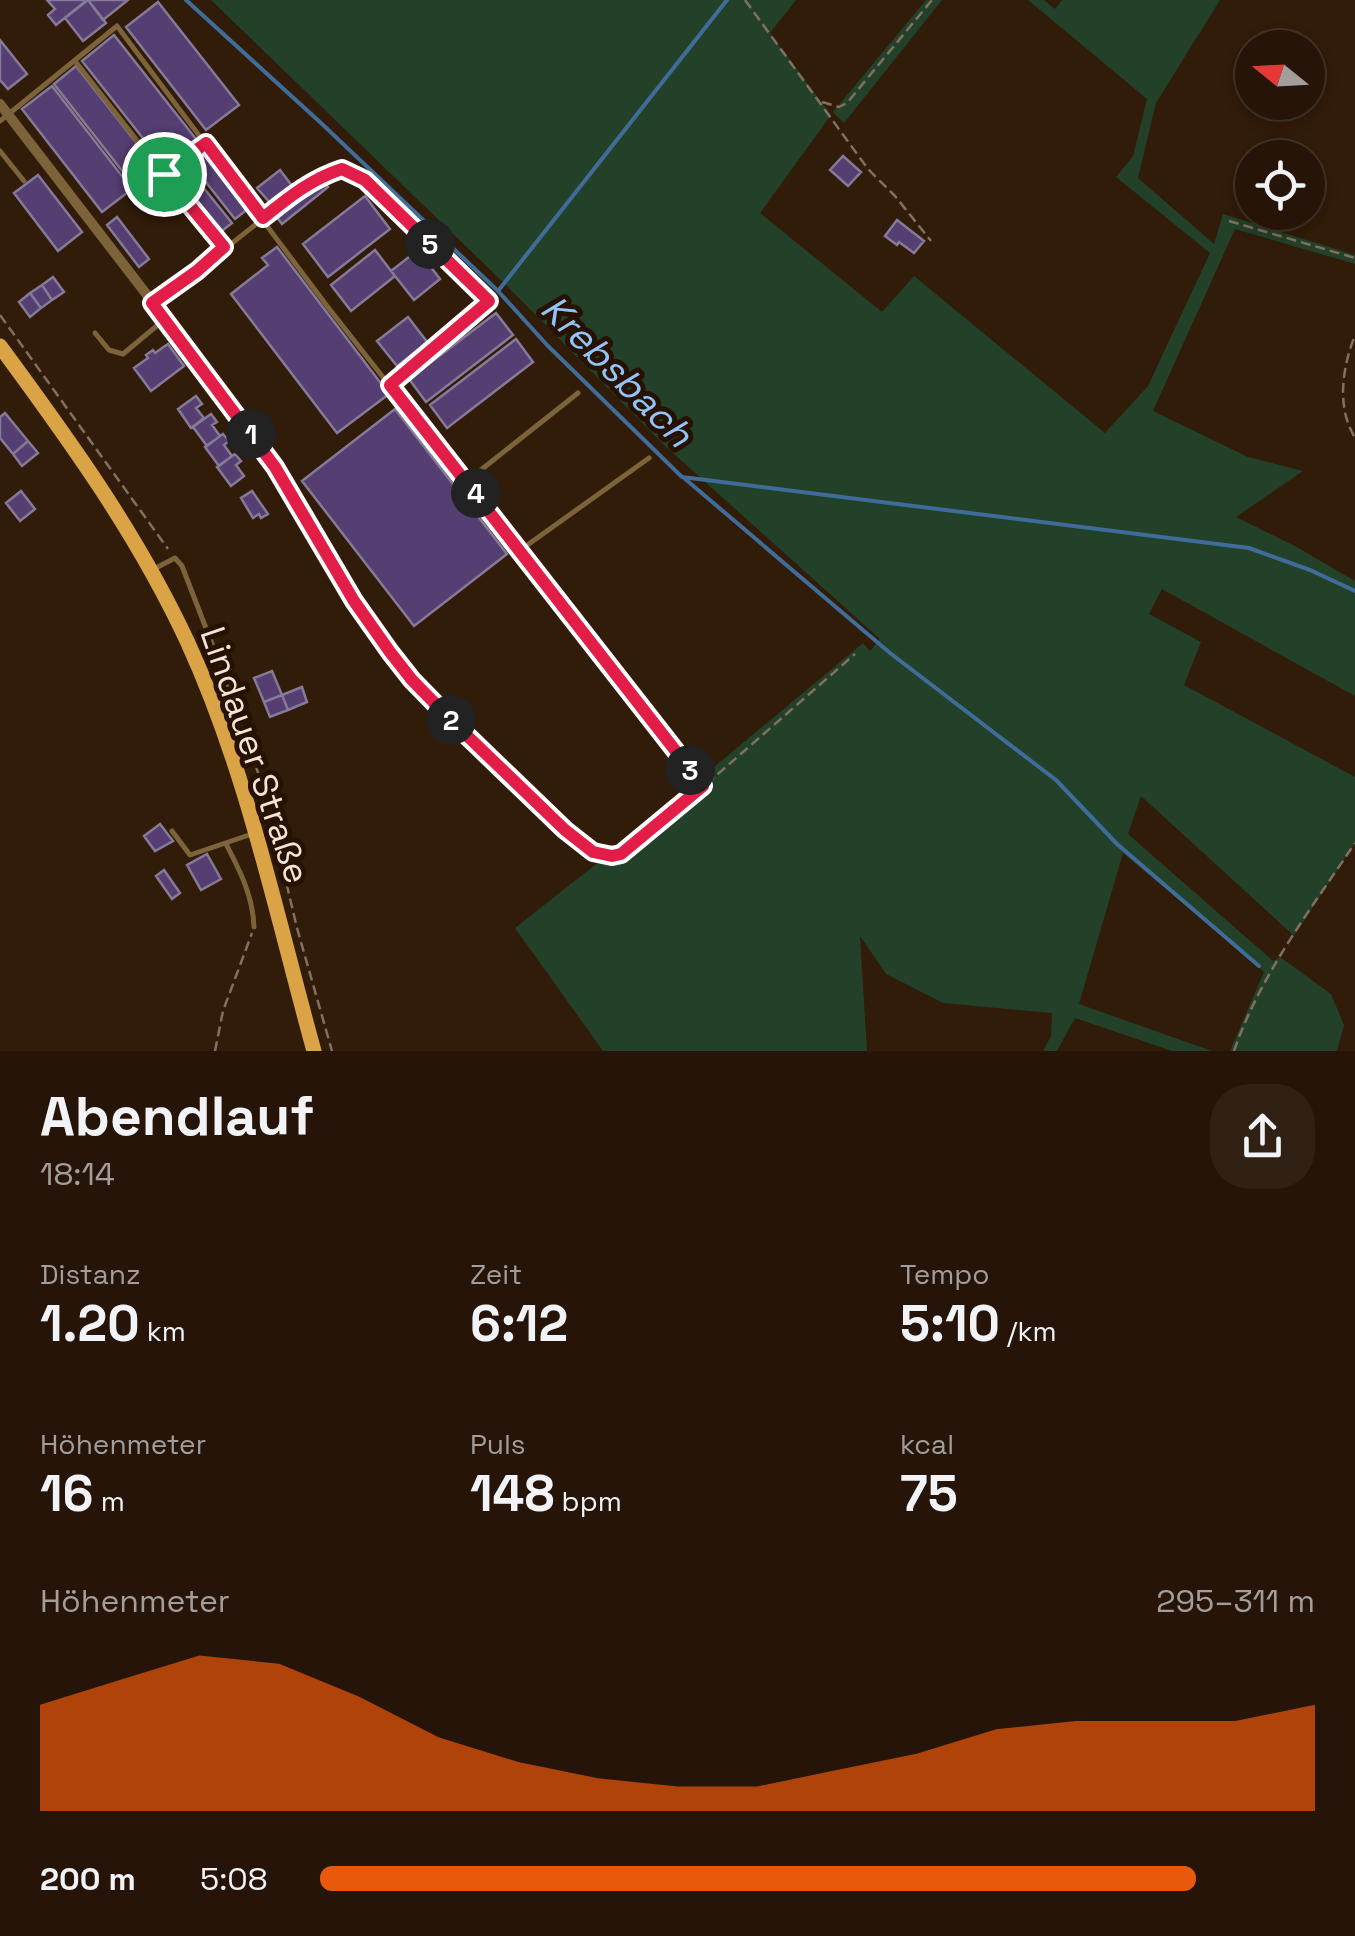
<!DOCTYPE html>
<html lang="de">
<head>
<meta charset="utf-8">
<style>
  body { margin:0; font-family:"Space Grotesk",sans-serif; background:#312115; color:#f1f3f6; height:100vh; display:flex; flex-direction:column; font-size:38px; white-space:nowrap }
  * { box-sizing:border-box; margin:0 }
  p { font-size:32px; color:#a39e9b }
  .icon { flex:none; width:55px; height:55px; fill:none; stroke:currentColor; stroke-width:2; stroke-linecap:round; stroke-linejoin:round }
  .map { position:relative; height:1051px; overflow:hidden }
  .side { display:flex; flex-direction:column; background:#251407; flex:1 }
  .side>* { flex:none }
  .needle { width:65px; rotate:288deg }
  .tools { position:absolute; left:1235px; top:30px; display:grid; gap:20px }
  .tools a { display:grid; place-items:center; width:90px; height:90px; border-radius:50%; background:#251407; box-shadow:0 5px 15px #0003,0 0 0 2px #423328; font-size:50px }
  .pin { position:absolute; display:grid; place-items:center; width:85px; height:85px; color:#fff; margin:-42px; border:5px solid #fff; border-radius:50%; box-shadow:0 2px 10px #0007 }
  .km { position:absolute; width:50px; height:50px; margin:-25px; border-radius:50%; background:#222; color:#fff; font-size:28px; line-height:50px; text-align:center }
  .round { display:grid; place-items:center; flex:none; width:105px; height:105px; border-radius:40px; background:#312115 }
  .headline { display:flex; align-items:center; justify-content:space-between; height:170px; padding:0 40px }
  h1 { font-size:55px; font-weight:600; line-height:75px }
  .figures { display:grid; grid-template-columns:repeat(3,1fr); gap:15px; height:170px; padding:10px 40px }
  .figures div { display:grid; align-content:center }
  .figures b { font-size:50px; font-weight:600 }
  .figures small { font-size:28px; font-weight:400 }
  .figures p { font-size:28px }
  .chart { height:280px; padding:20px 40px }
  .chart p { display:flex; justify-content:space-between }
  .chart svg { width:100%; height:180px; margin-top:10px; fill:#ea580c; opacity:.7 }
  ul { padding:0 40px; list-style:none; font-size:32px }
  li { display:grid; grid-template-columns:160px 120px 1fr; align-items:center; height:75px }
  li i { height:25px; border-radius:12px; background:#ea580c }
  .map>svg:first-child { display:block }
  .green { fill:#224128 }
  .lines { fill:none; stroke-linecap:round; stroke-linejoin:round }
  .stream { stroke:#3f6c99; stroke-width:4 }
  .building { fill:#543e72; stroke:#857a97; stroke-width:2.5 }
  .path { stroke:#836f60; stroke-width:2.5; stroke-dasharray:10 5; stroke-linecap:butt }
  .lane { stroke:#7c6339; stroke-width:5 }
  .street { stroke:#7c6339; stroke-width:10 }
  .primary { stroke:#d9a346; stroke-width:15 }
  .route-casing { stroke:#fff; stroke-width:20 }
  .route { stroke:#e11d48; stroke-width:12 }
  .labels { text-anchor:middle; stroke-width:10; stroke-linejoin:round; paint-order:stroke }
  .street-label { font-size:35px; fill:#f4e4d9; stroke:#271202 }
  .water-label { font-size:38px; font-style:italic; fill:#91c4fa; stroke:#271202 }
</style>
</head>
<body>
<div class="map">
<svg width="1355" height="1051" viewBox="0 0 1355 1051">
  <rect width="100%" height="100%" fill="#311b09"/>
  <path class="green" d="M211,0h585l-26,33 61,82 -71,98 122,99 32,-36 191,157 43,-47 62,-133 -94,-76 17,-21 14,-57 -119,-99h16l11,9 7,-9h158l-64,103 -18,75 76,66 9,-30 132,41v9l-120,-35 -82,182 95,46 55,14 -67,46 59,29 60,35v115l-193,-107 -13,25 52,28 -17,43 171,92v66l-61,93 -153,-140 -13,38 145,127 7,-4 51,37 13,31 -7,26h-107l34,-79 -141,-119 -44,151 133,47h-40l-97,-33 -18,33h-14l8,-15 1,-23 -109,-10 -57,-29 -26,-38 7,115h-264l-88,-123 104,-82 244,-203 7,8 10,-12 -216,-194 -157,-159z
    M926,0h16l-98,123 -11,-11z"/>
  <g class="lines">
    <path class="stream" d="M186,0l135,123 177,168 49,54 135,132 567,71 61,22 45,21
      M498,291l229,-291
      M684,478l206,175 166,127 61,64 142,122"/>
  </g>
  <path class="building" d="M47,0h40l-31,25 -8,-10 7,-6z
    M88,0l18,23 -23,18 -18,-23z
    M88,0h40l-25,20z
    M158,2l81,103 -33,25 -80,-103z
    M114,35l82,104 -32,26 -82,-104z
    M0,40l27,34 -19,15 -8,-9z
    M76,66l81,103 -23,17 -80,-102z
    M52,86l80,103 -30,23 -80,-103z
    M205,151l44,57 -14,11 -45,-57z
    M843,156l18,16 -13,14 -18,-16z
    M186,166l46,57 -14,11 -46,-57z
    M280,170l13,17 -22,17 -14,-16z
    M38,175l44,57 -24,19 -44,-58z
    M322,179l6,8 -46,37 -6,-8z
    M365,196l25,33 -62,48 -25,-33z
    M117,217l32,42 -10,8 -32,-42z
    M897,220l27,21 -10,12 -15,-11 -2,3 -12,-9z
    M277,247l112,147 -52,39 -106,-139 37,-29 -6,-7z
    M375,250l20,26 -44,35 -20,-26z
    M418,250l22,29 -26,21 -23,-29z
    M53,277l11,15 -12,8 -10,-15z
    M42,285l10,15 -11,8 -11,-15z
    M30,293l11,15 -11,9 -11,-15z
    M496,313l17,22 -87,67 -17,-23z
    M408,317l20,26 -31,23 -20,-25z
    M516,339l17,23 -86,66 -17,-23z
    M168,344l16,22 -33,25 -17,-23 14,-10 -2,-3 7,-5 2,3z
    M196,396l6,8 -6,4 8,10 -13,10 -13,-19z
    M395,409l112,145 -93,72 -112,-145z
    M5,413l23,28 -15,13 -13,-16v-21z
    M211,414l6,8 -5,3 8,11 -13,10 -14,-19z
    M223,434l6,7 -5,4 8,11 -13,10 -14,-19z
    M28,441l10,12 -16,13 -9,-12z
    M235,454l6,7 -5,4 8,11 -13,10 -14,-19z
    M21,491l14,18 -15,12 -14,-18z
    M252,491l16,23 -7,4 -2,-4 -6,4 -12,-20z
    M272,671l10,24 -18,7 -10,-24z
    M302,687l5,15 -19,8 -6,-15z
    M282,695l6,15 -18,7 -6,-15z
    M160,824l13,17 -18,10 -11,-15z
    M207,854l14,25 -20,11 -14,-25z
    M164,870l16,23 -8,6 -16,-23z"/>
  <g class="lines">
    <path class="path" d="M745,0l123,169 27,27 36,45
      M822,102l17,5 8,-4 85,-103
      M1229,221l126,37
      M0,315l168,234
      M1354,436c-18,-31 -11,-70 1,-101
      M281,477l73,124 58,79 135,133 40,35 14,6h20l82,-67 152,-133
      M563,606l139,179
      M237,711l28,82 32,135 35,123
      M215,1051l8,-40 29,-78
      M1234,1051c26,-76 77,-142 121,-208"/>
    <path class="lane" d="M75,61l89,114 61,72
      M0,121l117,-95 210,280 231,294
      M0,151l24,30
      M164,175l41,-32
      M155,301l42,-30 107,-85 20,-11 18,-6 23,11 124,121 -99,84
      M95,333l14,17 14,4 42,-35
      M467,481l111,-88
      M519,551l130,-93
      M154,569l21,-11 7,8 52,135
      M172,831l18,24 62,-21
      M226,844c14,27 27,52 28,83"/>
    <path class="street" d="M0,104l174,226 101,137"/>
    <path class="primary" d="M0,346c70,95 138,189 188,297 59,129 88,271 126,408"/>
  </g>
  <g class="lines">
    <g class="route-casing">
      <path id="route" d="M206,143l57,75c25,-20 48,-39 79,-49l23,11 124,121 -99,84 313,401 -82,68 -9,2 -19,-4 -28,-22 -108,-104 -45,-46 -22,-28 -36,-51 -79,-134 -123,-164 45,-32 27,-24 -60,-73z"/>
    </g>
    <use href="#route" class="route"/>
  </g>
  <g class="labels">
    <g class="street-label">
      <text transform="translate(255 755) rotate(71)" y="12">Lindauer Straße</text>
    </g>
    <g class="water-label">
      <text transform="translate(617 371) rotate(45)" y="13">Krebsbach</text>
    </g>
  </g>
</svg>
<div class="tools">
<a><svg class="needle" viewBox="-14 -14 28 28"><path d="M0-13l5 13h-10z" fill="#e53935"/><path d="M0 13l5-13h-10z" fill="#a39e9b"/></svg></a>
<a><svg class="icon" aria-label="locate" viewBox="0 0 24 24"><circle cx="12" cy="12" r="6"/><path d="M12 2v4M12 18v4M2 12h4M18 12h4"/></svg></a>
</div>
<div class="pin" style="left:164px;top:174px;background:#1e9e55"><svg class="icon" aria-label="arrive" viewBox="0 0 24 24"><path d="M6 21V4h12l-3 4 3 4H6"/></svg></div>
<b class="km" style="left:251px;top:434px">1</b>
<b class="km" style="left:451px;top:720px">2</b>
<b class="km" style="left:690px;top:770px">3</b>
<b class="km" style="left:476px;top:493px">4</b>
<b class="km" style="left:430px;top:244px">5</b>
</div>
<section class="side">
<div class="headline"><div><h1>Abendlauf</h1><p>18:14</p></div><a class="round"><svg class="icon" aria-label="share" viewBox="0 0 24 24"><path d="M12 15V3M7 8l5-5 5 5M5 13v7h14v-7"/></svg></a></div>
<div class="figures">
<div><p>Distanz</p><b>1.20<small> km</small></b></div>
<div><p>Zeit</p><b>6:12</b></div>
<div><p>Tempo</p><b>5:10<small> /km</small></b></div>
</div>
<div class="figures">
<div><p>Höhenmeter</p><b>16<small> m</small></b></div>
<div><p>Puls</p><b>148<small> bpm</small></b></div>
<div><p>kcal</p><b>75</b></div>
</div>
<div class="chart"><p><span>Höhenmeter</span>295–311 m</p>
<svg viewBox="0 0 160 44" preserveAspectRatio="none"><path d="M0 44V18L10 12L20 6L30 8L40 16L50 26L60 32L70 36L80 38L90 38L100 34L110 30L120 24L130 22L140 22L150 22L160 18V44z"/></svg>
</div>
<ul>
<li><b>200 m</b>5:08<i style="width:88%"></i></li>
</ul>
</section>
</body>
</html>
